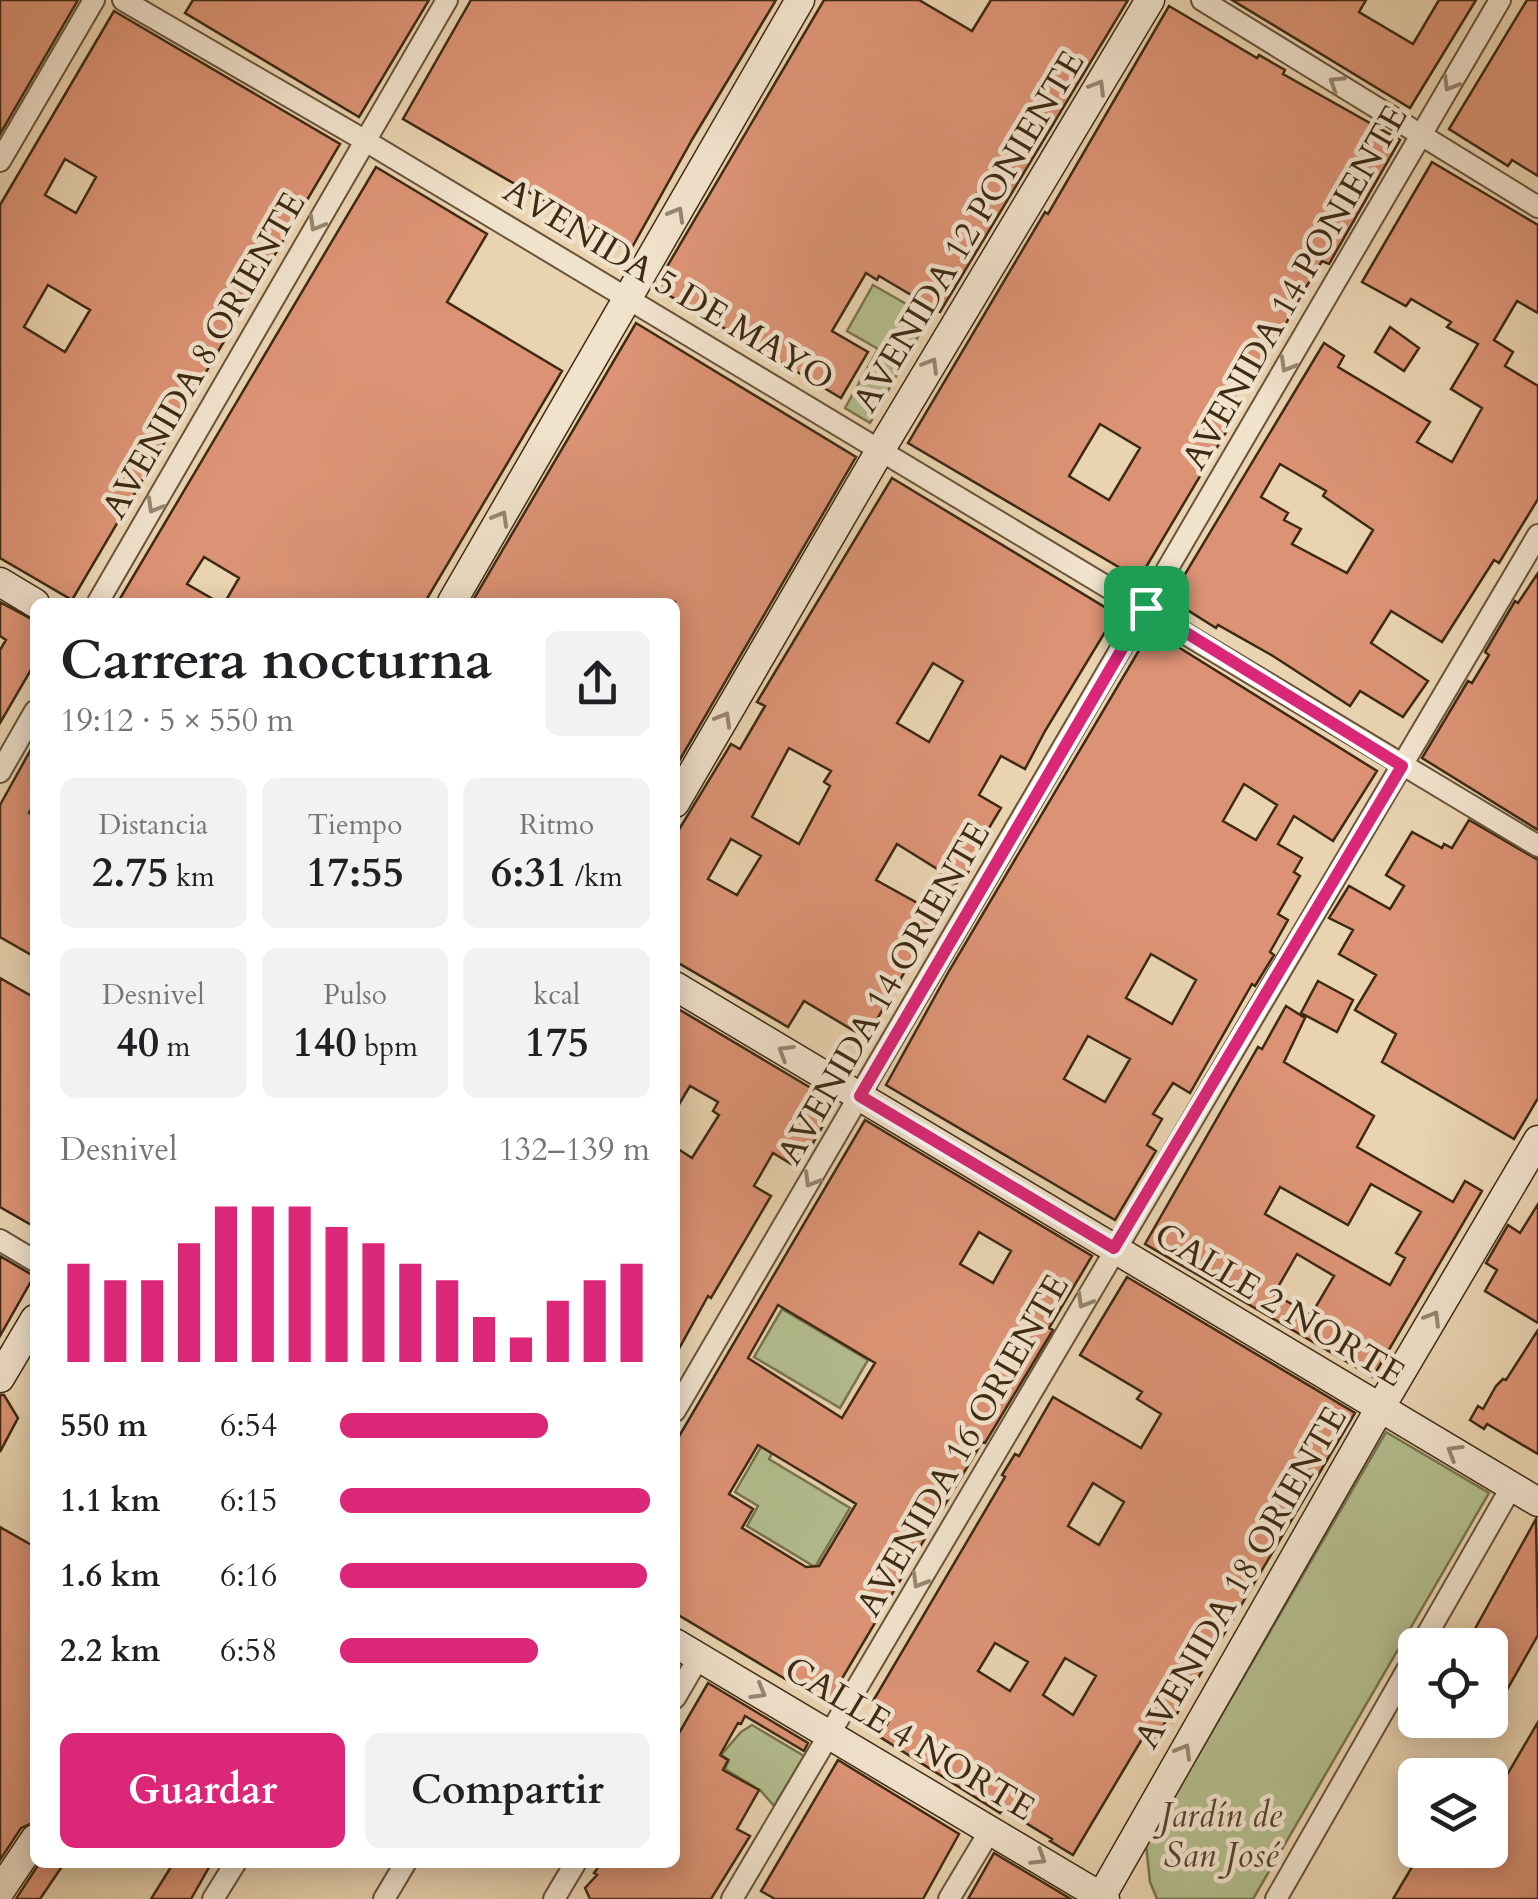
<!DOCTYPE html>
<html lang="es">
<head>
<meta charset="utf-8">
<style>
  body { margin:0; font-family:Cardo,serif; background:#f2f2f2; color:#202124; height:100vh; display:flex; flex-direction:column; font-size:38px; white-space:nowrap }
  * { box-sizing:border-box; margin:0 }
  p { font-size:32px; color:#757577 }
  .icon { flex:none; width:55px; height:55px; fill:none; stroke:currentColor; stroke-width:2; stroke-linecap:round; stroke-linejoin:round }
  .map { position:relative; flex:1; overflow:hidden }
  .details { position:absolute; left:30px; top:598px; width:650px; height:1270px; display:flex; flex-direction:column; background:#fff; border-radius:15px; box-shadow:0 5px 25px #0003 }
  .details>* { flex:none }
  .tools { position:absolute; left:1398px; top:1628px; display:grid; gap:20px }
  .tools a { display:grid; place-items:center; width:110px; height:110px; border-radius:15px; background:#fff; box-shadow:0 5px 25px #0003; font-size:50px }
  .pin { position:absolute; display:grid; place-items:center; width:85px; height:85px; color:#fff; margin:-42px; border-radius:20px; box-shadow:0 5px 15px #0006 }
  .round { display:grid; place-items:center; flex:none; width:105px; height:105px; border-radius:15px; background:#f2f2f2 }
  .head { display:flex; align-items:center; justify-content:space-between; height:170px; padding:0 30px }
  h1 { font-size:55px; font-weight:800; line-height:75px }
  .stats { display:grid; grid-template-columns:repeat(3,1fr); gap:15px; height:170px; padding:10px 30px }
  .stats div { display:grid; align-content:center; border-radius:15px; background:#f2f2f2; text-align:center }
  .stats b { font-size:42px; font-weight:800 }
  .stats small { font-size:28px; font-weight:400 }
  .stats p { font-size:28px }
  .chart { height:280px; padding:20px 30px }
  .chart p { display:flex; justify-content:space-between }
  .chart svg { width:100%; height:180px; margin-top:10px; stroke:#db2777; stroke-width:6 }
  .action { display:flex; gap:20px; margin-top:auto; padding:20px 30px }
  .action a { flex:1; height:115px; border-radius:15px; background:#db2777; color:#fff; font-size:40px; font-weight:800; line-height:115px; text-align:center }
  .action a+a { background:#f2f2f2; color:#202124 }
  ul { padding:0 30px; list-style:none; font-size:32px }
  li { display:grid; grid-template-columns:160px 120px 1fr; align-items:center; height:75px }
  li i { height:25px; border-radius:12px; background:#db2777 }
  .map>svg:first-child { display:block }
  .green { fill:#b3bd8e; stroke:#787450; stroke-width:2.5 }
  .building { fill:#dc9375; stroke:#3e2a13; stroke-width:2.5; fill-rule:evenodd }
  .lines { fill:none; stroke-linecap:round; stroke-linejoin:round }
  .street-casing { stroke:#69543a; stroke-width:24 }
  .secondary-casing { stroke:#3e2a13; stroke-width:31 }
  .street { stroke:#f1e2cc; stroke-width:20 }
  .secondary { stroke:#f1e2cc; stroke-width:28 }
  .oneway { stroke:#988670 }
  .route-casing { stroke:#fff; stroke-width:20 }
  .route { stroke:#db2777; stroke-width:12 }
  .labels { text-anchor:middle; stroke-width:9; stroke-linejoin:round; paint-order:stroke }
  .street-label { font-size:35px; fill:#3e2a13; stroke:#f1e2cc }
  .park-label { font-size:35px; font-style:italic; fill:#55472c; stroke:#f1e2cc }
</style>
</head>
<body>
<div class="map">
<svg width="1538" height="1899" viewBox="0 0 1538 1899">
  <rect width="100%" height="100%" fill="#e9d3b0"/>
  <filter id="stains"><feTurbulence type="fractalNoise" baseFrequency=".002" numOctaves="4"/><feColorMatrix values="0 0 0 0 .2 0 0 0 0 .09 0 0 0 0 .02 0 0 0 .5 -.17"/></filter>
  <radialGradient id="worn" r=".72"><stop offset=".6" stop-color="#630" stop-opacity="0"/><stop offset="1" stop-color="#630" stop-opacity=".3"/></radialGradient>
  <path class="green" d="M873,285l56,32 -59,106 -25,-15 33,-59 -31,-18z
    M782,1309l86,51 -28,48 -86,-51z
    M1386,1432l103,61 -236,406h-96l-7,-17 -4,-37z
    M780,1439l-11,20 81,49 -35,59 -68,-41 11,-20 -23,-14 30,-52z
    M752,1725l52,31 -30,50 -13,-15 -36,-22 4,-9 -8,-5 20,-23z"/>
  <path class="building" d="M0,0h78l-78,134z
    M193,0h236l-70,117 -174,-104z
    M471,0h305l-83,138 -63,113 -227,-132z
    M824,0h95l53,31 19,-31h137l-188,312 -61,-36 -2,4 -11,-7 -34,58 36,21 -27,46 -186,-111z
    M1232,0h134l-7,12 54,32 26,-44h37l-66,108z
    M1527,0h11v176l-26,-16 -4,6 -59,-37z
    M1169,6l88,52 2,-3 26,15 -2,4 117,66 -71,124 -7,-3 -19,31 -45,83 -8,-6 -21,38 9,5 -99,167 -231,-136 137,-231 3,2zM1100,424l40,24 -31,52 -40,-24z
    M114,11l226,133 -268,456 -72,-42v-353zM65,159l31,18 -20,36 -31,-18zM48,285l42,25 -25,42 -41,-25z
    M1432,162l106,63v88l-21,-12 -23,39 19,12 -8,14 33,20v113l-39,64 -5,-3 -52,82 -51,-31 -20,32 57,38 -25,36 -43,-26 -10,15 -77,-50 -55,-31 -2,3 -46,-29 154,-256 20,13 -6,11 92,55 -13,20 35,20 30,-54 -31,-19 27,-45 -31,-17 4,-5 -40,-23 -5,7 -44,-24zM1280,464l46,27 -3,5 50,34 -26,43 -55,-29 9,-15 -17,-9 4,-7 -27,-16z
    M376,167l111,67 -40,68 115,69 -137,231h-200l14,-24 -35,-21 -17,27 31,18h-100z
    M636,323l220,134 -181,311v-166h-203z
    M1390,327l29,21 -15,23 -29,-19z
    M892,478l224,136 -71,117 -20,38 -24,-13 -22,39 22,13 -21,35 3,2 -17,31 -4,-2 -96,164 -62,-37 -16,26 -113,-66v-125l56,-92 9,5 25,-43 -8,-4zM933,663l30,18 -34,61 -32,-19zM789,748l42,23 -7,11 6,4 -31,58 -47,-27zM731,839l30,17 -24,39 -29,-16zM897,844l45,28 -19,34 -47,-26z
    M1538,573v257l-116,-72 46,-77 4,2 17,-28 -4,-3 30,-51 3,2z
    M0,602l35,19v42l-35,60v-73l6,-10 -6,-4z
    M1151,630l226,141 -44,70 -39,-25 -16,28 24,14 -8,14 6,4 -22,38 10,6 -18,32 4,3 -19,31 -3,-2 -62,109 -17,-10 -20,31 9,5 -15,26 9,6 -41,69 -229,-135 63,-114zM1244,784l33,21 -21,35 -33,-19zM1151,954l45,26 -24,44 -46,-26zM1088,1036l42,23 -25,43 -41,-23z
    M35,742v60l-6,11 6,3v141l-35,-20v-132z
    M1469,820l69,40v238l-24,41 -132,-77 14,-28 -41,-24 21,-35 -37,-21 14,-24 -24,-12 20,-32 41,23 14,-23 -18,-11 26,-43 30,16 2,-4 8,4z
    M0,978l35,20v229l-35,-20z
    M1318,981l35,19 -16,32 -36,-19z
    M1286,1006l19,12 -21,44 90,54 -17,31 96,55 12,-21 17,10 -109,186 -228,-133 113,-197 4,2zM1371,1184l50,28 -25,41 9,5 -15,27 -125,-71 15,-27 68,38zM1297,1254l37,22 -23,39 -37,-21z
    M675,1007l161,96 -27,47 -5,-3 -11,18 -20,-12 -19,33 17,10 -60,102 -3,-2 -33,60v-209l17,11 27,-43 -6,-4 5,-9 -28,-16 -15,25z
    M865,1120l227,136 -43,72 4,2 -68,113 -3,-1 -155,262 -152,-91v-170zM979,1232l32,19 -18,32 -33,-19zM778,1305l97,58 -33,55 -94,-60zM758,1445l98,59 -37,62 -13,1 -64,-39 11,-19 -24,-15z
    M1538,1204v119l-53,-32 12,-21 -11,-7 22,-38 12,8z
    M0,1256l34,20 -34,60z
    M1127,1277l228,136 -183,309 -5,-3 -15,26 -10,-6 -69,116 -23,-14 2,-2 -49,-30 -3,4 -120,-76 14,-25 -21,-11 132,-224 -3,-2 13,-21 4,2 34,-59 88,51 20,-34 -24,-15 5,-7 -62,-37zM1093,1483l31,19 -25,43 -31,-19zM995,1643l33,19 -18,29 -32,-20zM1065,1658l31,18 -23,39 -30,-20z
    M1538,1330v124l-51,-30 -3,5 -14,-9 8,-14 5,3 13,-23 7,-7 3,1z
    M0,1395h4l14,23 -18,34z
    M1536,1519l2,116 -34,60 -14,-8v-42h-24z
    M0,1527l35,20v275l-14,6 -21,32z
    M708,1683l100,60 -4,8 -59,-35 -4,8 -3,-1 -18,32 8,5 -5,10 36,20 -22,39 13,7 -39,63h-121l-5,-11 12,-13 -3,-2 8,-11h73v-122z
    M1538,1722v177h-145l29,-49h68v-46z
    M838,1760l121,74 -36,65h-148l-14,-8z
    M994,1853l77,46h-103z
    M40,1862h25l-25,37h-24z
    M174,1862h38l-21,37h-40z"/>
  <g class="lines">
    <g class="street-casing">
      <path id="street" d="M123,0l241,140 1174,706
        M1202,0l336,207
        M0,161l94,-161
        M98,602l349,-602
        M0,772l35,-61
        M0,1240l35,21
        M675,1411l825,-1411
        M1421,1645l91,-159
        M675,1698l24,-41
        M213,1899l23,-37
        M384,1899l22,-37
        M554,1899l22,-37
        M732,1899l806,-1364
        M949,1899l42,-70
        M1276,1899l139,-243"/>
    </g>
    <g class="secondary-casing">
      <path id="secondary" d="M0,582l35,21
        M452,602l348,-602
        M675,803l206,-354 269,-449
        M675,986l863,516
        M0,1378l35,-59
        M675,1643l430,256
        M0,1891l35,-52
        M1101,1897l279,-489 158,-268"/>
    </g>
    <use href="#street" class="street"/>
    <use href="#secondary" class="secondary"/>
  </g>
  <defs><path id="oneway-chevron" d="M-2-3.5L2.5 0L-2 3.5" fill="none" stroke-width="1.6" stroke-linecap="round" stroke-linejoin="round" transform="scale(2.5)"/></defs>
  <g class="oneway">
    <use href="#oneway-chevron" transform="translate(1336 83) rotate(-148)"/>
    <use href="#oneway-chevron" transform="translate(1450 84) rotate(121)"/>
    <use href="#oneway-chevron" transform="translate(1098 87) rotate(-59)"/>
    <use href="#oneway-chevron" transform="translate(677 214) rotate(-60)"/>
    <use href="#oneway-chevron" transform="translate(316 224) rotate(120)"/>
    <use href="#oneway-chevron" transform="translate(931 365) rotate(-59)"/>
    <use href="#oneway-chevron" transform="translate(1287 365) rotate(120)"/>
    <use href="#oneway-chevron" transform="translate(154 506) rotate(120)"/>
    <use href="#oneway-chevron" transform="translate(501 518) rotate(-60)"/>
    <use href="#oneway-chevron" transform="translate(724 719) rotate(-60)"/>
    <use href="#oneway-chevron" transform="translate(785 1052) rotate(-149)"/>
    <use href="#oneway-chevron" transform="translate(811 1180) rotate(121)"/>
    <use href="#oneway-chevron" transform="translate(1084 1301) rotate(120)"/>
    <use href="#oneway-chevron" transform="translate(1433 1318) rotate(-59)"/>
    <use href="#oneway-chevron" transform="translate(1454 1452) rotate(-149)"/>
    <use href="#oneway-chevron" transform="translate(919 1581) rotate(120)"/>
    <use href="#oneway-chevron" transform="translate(759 1692) rotate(30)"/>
    <use href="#oneway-chevron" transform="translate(1184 1751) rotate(-60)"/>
    <use href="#oneway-chevron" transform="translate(1039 1858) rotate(32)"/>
  </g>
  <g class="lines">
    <g class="route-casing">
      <path id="route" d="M1146,608l256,158 -288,482 -254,-152z"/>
    </g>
    <use href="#route" class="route"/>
  </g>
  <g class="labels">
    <g class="street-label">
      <text transform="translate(968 231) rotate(-59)" y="12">AVENIDA 12 PONIENTE</text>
      <text transform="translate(669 284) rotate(31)" y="12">AVENIDA 5 DE MAYO</text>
      <text transform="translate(1294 287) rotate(-60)" y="12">AVENIDA 14 PONIENTE</text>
      <text transform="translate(203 355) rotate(-60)" y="12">AVENIDA 8 ORIENTE</text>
      <text transform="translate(883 993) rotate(-60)" y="12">AVENIDA 14 ORIENTE</text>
      <text transform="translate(1280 1304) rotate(31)" y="12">CALLE 2 NORTE</text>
      <text transform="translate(962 1445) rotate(-60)" y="12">AVENIDA 16 ORIENTE</text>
      <text transform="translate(1240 1577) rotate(-60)" y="12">AVENIDA 18 ORIENTE</text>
      <text transform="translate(910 1738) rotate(31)" y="12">CALLE 4 NORTE</text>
    </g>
    <g class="park-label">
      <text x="1221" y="1827">Jardín de<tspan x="1221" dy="40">San José</tspan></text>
    </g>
  </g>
  <rect width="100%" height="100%" filter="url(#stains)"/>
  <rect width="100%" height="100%" fill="url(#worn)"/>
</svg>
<div class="tools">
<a><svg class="icon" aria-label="locate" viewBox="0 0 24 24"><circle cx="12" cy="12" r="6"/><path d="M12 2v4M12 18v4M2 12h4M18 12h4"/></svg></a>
<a><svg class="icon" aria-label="layers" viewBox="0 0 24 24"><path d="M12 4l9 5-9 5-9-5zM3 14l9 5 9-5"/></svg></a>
</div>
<div class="pin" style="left:1146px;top:608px;background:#1e9e55"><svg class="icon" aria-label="arrive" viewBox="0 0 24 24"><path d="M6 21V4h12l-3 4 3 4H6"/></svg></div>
<section class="details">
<div class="head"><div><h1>Carrera nocturna</h1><p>19:12 · 5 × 550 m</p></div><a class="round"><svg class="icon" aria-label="share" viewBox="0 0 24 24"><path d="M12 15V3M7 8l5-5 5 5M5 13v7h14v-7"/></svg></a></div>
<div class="stats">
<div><p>Distancia</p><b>2.75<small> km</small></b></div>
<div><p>Tiempo</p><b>17:55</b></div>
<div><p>Ritmo</p><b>6:31<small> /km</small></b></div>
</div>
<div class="stats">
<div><p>Desnivel</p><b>40<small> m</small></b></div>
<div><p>Pulso</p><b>140<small> bpm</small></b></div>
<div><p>kcal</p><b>175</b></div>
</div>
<div class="chart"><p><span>Desnivel</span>132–139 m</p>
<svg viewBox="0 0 160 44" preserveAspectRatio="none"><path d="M5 44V20M15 44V24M25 44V24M35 44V15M45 44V6M55 44V6M65 44V6M75 44V11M85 44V15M95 44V20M105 44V24M115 44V33M125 44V38M135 44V29M145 44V24M155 44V20"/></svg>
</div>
<ul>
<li><b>550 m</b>6:54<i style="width:67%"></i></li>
<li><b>1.1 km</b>6:15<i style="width:100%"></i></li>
<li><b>1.6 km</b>6:16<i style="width:99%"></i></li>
<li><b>2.2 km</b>6:58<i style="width:64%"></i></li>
</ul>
<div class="action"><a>Guardar</a><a>Compartir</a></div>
</section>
</div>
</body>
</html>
